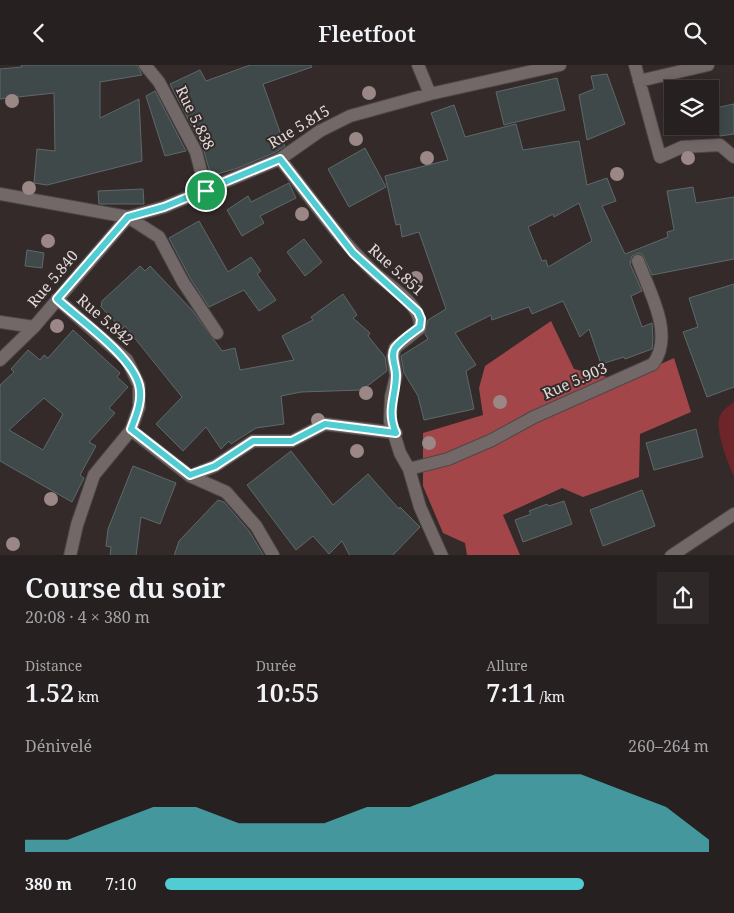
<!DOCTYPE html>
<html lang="fr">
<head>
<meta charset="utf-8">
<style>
  body { margin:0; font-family:"Noto Serif",serif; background:#2f2829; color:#f1f3f6; height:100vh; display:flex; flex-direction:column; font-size:19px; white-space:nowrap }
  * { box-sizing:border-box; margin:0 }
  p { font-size:16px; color:#a4a3a5 }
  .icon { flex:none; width:28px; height:28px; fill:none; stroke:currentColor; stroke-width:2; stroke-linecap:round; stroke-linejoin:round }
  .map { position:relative; height:490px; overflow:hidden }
  .sheet { display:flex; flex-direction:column; background:#272020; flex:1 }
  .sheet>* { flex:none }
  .controls { position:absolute; left:664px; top:15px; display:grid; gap:10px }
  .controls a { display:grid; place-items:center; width:55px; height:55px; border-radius:0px; background:#272020; box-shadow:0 2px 12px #0003,0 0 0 1px #433e3e; font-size:25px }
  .pin { position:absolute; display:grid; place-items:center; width:42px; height:42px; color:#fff; margin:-21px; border:2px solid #fff; border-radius:50%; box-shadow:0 1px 5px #0007 }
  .round { display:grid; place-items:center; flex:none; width:52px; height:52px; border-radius:0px; background:#2f2829 }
  .overview { display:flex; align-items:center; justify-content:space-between; height:85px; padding:0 25px }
  h1 { font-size:28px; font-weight:600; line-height:38px }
  .stats { display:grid; grid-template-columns:repeat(3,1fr); gap:8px; height:85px; padding:5px 25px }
  .stats div { display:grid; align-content:center }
  .stats b { font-size:25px; font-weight:600 }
  .stats small { font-size:14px; font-weight:400 }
  .stats p { font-size:14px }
  .chart { height:140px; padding:10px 25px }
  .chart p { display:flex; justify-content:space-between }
  .chart svg { width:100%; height:90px; margin-top:5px; fill:#51ccd2; opacity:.7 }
  ul { padding:0 25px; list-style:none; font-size:16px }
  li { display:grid; grid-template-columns:80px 60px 1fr; align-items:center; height:38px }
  li i { height:12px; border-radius:6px; background:#51ccd2 }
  header { display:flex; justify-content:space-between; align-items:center; height:65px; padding:0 25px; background:#272020; font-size:22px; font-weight:600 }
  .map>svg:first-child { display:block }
  .green { fill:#6d2529 }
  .forest { fill:#a2464a }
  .building { fill:#3f494a; stroke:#5e696a; fill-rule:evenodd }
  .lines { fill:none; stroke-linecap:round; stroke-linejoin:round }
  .street-casing { stroke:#4e4747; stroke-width:14 }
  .street { stroke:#736868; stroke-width:12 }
  .tree { fill:#9a8786 }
  .route-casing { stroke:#fff; stroke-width:10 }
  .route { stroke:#51ccd2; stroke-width:6 }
  .labels { text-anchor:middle; stroke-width:4; stroke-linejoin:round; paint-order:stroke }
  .street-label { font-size:15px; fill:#e1dbda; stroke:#342a2a }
</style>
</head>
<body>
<header><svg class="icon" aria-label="back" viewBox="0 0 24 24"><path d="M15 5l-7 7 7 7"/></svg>Fleetfoot<svg class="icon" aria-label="search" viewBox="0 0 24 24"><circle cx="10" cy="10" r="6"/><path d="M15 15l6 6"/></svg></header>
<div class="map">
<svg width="734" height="491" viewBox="0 0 734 491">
  <rect width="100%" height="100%" fill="#342a2a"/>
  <path class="green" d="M734,337v74c-6,-11 -20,-49 -14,-60 2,-6 9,-10 14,-14z"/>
  <path class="forest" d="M551,256l23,48 49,12 51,-23 17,54 -51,22 -1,43 -56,20 -21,-9 -59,27 17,40h-53l-2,-12 -22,-10 -20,-47v-53l60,-18 -4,-27 6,-22z"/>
  <path class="building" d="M21,0h116l5,10 -42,7v36l39,-19 3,62 -95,24 -13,-2 3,-34 18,2 -1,-58 -54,6v-30l22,-2z
    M250,0h61l1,2 -49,17 22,62 -9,6 -38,16 -27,8 -8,-28 -33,-64 30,-14 6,11z
    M607,9l18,50 -38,16 -8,-45 15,-6 -3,-13z
    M557,13l8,32 -61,15 -8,-33z
    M155,26l31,60 -21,5 -19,-60z
    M734,39v30l-14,2 -5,-28z
    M454,40l11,32 51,-13 7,26 56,-9 8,44 20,-7 9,23 -14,5 23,48 43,-17 -1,-5 7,-2 -7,-39 26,-4 3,16 38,-6v62l-82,16 -9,-20 -4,-2 -7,3 -2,8 12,27 -11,5 11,31 10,-4 1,16 -1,10 -27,10 -1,-2 -23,7 -12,-35 -9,8 -17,-36 -31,13 -3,-7 -37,13 -1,-5 -36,18 21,32 -10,6 8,38 -50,11 -6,-24 -14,-23 -3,-17 27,-17 -3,-5 3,-14 18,-11 -27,-77 -17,5 -2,-13 -4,1 -11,-49 63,-16 -17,-47zM579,138l13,38 -44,26 -2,-7 -4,1 -14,-34 25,-13 1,3z
    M365,83l21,39 -37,20 -21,-38z
    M289,118l7,15 -36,18 4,7 -22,13 -15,-26 21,-14 3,6z
    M143,124l1,15h-45l-1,-13z
    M199,156l29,51 23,-15 10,14 -4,3 19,26 -17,11 -15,-21 -35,17 -19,-29 -21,-40z
    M304,174l18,23 -17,14 -18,-24z
    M27,185l17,3 -2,15 -17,-2z
    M140,201l5,5 5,-5 42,44 30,41 13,-3 5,22 54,-10 -12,-24 31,-16 -2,-3 32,-23 14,21 -4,3 17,15 -2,3 17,21 2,14 -25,19 -61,2 -20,4 3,28 -28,4 -25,16 -2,-3 -8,8 -15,-22 -23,24 -27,-27 26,-27 -57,-71 -3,3 -21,-22 1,-6z
    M734,219v103l-27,10 -24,-65 15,-5 -9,-29z
    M73,265l47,43 -3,4 11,10 -19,21 6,5 -26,29 7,4 -16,29 4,3 -12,24 -72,-41v-76l14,-13 -3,-3 17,-19 12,10 4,-5 4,3zM44,333l19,16 -20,36 -34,-20z
    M696,364l7,28 -49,13 -8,-27z
    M291,386l42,54 35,-31 31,35 1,-2 20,20 -28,29h-42l-8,-15 -13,13 -16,-18 -17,14 -49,-65z
    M133,401l43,17 -16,41 -19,-7 -5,39h-26l1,-9 -5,-1 2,-17z
    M642,425l13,36 -52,20 -13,-36z
    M218,435l6,2 25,29 15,25h-90l5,-15z
    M564,436l8,23 -49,18 -8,-22 16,-6 -2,-3 18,-7 2,2z"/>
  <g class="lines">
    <g class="street-casing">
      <path id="street" d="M145,0l14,17 37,70 10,39
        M418,0l12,29
        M635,0l25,92 22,-10 38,-2 14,12
        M639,16l69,-16
        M280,94c31,39 59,81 96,115 15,13 47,32 44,54l-25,20 -2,8 3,20 -5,21 -1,24 10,32 9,16 11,38 22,49
        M0,129l128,23 36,-10 116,-48 40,-28 30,-15 80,-22 130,-29
        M57,234l70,61 12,25v22l-8,23 -37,45 -17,50 -7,31
        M0,257l34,5
        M0,295l34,-33 94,-110 31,20 24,45 34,51
        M131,365l59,46 36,16 30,34 17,29
        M409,404l39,-10 44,-19 42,-23 119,-53c22,-29 -4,-73 -15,-103
        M190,411l25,-10 38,-25h39l33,-17 71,9
        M671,491l63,-42"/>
    </g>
    <use href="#street" class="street"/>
  </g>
  <g class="tree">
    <circle cx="369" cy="28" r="7"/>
    <circle cx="12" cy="36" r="7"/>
    <circle cx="356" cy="74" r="7"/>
    <circle cx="427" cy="93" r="7"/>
    <circle cx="688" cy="93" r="7"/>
    <circle cx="617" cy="109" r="7"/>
    <circle cx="29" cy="123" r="7"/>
    <circle cx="302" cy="149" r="7"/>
    <circle cx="48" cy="176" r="7"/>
    <circle cx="416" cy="213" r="7"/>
    <circle cx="57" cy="261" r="7"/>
    <circle cx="366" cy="328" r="7"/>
    <circle cx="500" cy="337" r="7"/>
    <circle cx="318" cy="355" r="7"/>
    <circle cx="429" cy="378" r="7"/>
    <circle cx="357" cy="386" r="7"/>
    <circle cx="51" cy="434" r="7"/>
    <circle cx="13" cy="479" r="7"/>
  </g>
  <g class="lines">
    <g class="route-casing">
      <path id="route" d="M280,94l73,94 65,59 3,7 -1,8c-8,6 -19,13 -25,21 -5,8 1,18 1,27 0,22 -10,35 0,58l-71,-9 -33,17h-39l-38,25 -25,9 -59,-46c5,-13 12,-29 8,-44 -8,-30 -58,-64 -82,-86l71,-82 36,-10z"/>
    </g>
    <use href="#route" class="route"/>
  </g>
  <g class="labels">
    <g class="street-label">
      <text transform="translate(195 53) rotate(64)" y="5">Rue 5.838</text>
      <text transform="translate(299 62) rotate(-31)" y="5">Rue 5.815</text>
      <text transform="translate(396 205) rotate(42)" y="5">Rue 5.851</text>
      <text transform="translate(53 214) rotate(-50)" y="5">Rue 5.840</text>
      <text transform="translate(105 255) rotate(41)" y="5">Rue 5.842</text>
      <text transform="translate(575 316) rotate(-24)" y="5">Rue 5.903</text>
    </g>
  </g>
</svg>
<div class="controls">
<a><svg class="icon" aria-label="layers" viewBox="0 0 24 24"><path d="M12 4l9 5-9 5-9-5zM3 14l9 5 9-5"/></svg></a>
</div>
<div class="pin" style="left:206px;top:126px;background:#1e9e55"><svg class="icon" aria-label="arrive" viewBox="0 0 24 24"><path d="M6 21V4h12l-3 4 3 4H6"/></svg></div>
</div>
<section class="sheet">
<div class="overview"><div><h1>Course du soir</h1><p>20:08 · 4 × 380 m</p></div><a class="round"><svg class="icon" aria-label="share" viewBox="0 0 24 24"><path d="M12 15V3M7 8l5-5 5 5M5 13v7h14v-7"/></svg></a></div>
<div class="stats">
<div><p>Distance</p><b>1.52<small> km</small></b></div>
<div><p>Durée</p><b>10:55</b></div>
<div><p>Allure</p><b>7:11<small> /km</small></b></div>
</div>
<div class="chart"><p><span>Dénivelé</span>260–264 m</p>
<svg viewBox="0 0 160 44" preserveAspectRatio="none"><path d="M0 44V38L10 38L20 30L30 22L40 22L50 30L60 30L70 30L80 22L90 22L100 14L110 6L120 6L130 6L140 14L150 22L160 38V44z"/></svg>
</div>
<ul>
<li><b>380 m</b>7:10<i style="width:77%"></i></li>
</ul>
</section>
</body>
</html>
